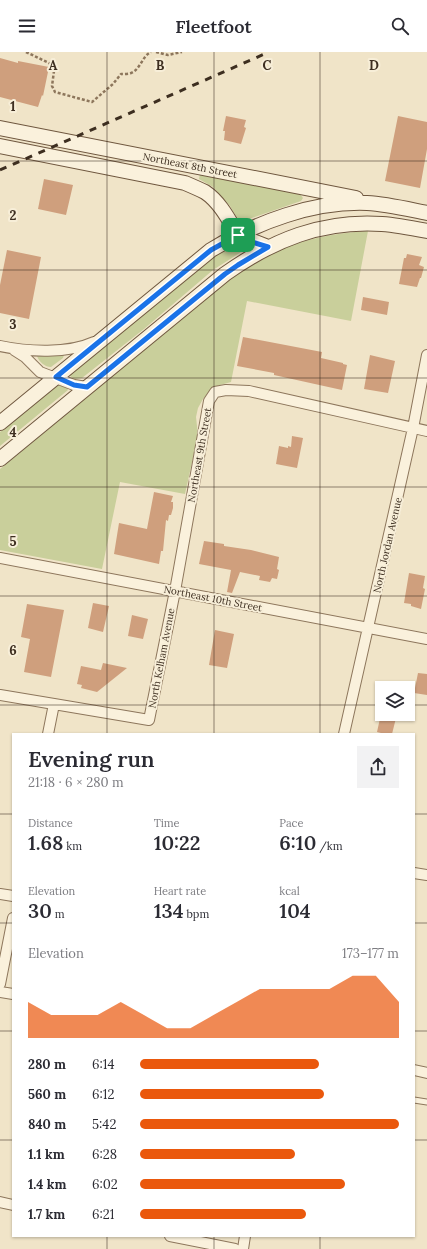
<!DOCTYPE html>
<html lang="en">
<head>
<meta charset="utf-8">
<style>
  body { margin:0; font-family:Lora,serif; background:#f2f2f3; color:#2b2b33; height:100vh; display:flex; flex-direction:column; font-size:15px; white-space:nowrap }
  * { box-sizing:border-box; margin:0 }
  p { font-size:13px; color:#7c7c81 }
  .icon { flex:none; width:22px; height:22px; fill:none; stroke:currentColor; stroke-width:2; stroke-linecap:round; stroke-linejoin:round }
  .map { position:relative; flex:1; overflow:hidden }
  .details { position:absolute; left:12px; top:681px; width:403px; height:504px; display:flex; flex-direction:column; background:#fff; border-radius:0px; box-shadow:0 1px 3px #0004 }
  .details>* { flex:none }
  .controls { position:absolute; left:375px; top:629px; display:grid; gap:8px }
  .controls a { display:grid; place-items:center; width:40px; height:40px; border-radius:0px; background:#fff; box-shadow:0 1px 3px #0004; font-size:20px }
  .pin { position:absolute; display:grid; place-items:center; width:34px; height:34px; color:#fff; margin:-17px; border-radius:8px; box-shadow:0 2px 6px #0006 }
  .round { display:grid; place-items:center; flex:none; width:42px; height:42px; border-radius:0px; background:#f2f2f3 }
  .overview { display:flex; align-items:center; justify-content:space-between; height:68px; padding:0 16px }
  h1 { font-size:22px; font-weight:600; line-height:30px }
  .metrics { display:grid; grid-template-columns:repeat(3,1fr); gap:6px; height:68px; padding:4px 16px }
  .metrics div { display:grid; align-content:center }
  .metrics b { font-size:20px; font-weight:600 }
  .metrics small { font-size:11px; font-weight:400 }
  .metrics p { font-size:11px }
  .chart { height:112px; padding:8px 16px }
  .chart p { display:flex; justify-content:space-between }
  .chart svg { width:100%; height:72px; margin-top:4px; fill:#ea580c; opacity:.7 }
  ul { padding:0 16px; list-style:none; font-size:13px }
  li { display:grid; grid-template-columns:64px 48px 1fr; align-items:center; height:30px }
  li i { height:10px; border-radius:5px; background:#ea580c }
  header { display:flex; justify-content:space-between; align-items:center; height:52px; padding:0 16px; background:#fff; font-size:18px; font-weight:600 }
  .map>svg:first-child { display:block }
  .green { fill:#c9cf9b }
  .building { fill:#cf9f7d }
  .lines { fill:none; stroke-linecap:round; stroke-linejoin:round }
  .lane-casing { stroke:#8d765c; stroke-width:7 }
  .street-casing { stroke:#8d765c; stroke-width:12 }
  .secondary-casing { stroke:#6f573f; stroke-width:16 }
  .path { stroke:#8d765c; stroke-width:2.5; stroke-dasharray:3 2; stroke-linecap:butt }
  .lane { stroke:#faf1dc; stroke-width:5 }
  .street { stroke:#faf1dc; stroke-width:10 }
  .secondary { stroke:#faf1dc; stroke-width:14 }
  .rail { stroke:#3d2e20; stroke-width:3; stroke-dasharray:7 7; stroke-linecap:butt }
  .route-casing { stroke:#fff; stroke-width:8 }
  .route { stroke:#1a73e8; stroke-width:5 }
  .grid { fill:none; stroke:#3d2e20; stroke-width:1; stroke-opacity:0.55 }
  .labels { text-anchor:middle; stroke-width:4; stroke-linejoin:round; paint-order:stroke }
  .street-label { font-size:10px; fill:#3d2e20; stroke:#f7eed8 }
  .grid-label { font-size:13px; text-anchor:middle; font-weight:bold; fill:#3d2e20; stroke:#f7eed8; stroke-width:4; stroke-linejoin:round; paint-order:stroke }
</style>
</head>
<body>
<header><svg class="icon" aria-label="menu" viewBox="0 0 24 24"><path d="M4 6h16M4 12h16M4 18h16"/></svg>Fleetfoot<svg class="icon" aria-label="search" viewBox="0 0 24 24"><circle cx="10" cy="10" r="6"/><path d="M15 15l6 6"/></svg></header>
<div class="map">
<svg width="427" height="1197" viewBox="0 0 427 1197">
  <rect width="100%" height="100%" fill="#f0e4c8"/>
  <path class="green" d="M200,122l100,20 3,4 -2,3 -58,20 -6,-3 -7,-12 -17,-19 -14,-8z
    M368,179l-17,90 -104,-20 -16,81 -11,3 -10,6 -7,8 -5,9 -2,9 2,18 -13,59 -65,-12 -18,87 -102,-19v-81l228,-188c10,-7 20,-15 31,-21 33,-19 71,-27 109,-29z
    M240,189l5,2 1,6 -33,21 -69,59 -62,49 -8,1 -4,-3 2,-4 145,-119z
    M59,303h5l-1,3 -12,9c-6,0 -12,-5 -14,-11z
    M60,332l6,2 2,4 -68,56v-14l56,-46z"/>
  <path class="building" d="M0,6l18,5v-2l31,6 -6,29 -1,-1 -4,12 -38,-10z
    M226,64l20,4 -2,7 2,1 -5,16 -17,-4 1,-9h-2z
    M398,64l29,6v27l-7,39 -35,-7z
    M44,127l29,6 -7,30 -28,-6z
    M7,198l34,7 -12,62 -29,-6v-28z
    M407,202l15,3 -3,8 5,2 -3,11h-1l-3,9 -18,-3 5,-26h2z
    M363,245l26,5 -2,13 -26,-5z
    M243,285l79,15 -1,6 22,5v1l4,1 -5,25 -68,-15v-2l-37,-7z
    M370,303l25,6 -7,32 -24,-4z
    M292,384l11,2 -6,30 -21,-4 3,-18 9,2v-2l3,1z
    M154,440l19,4 -2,6h2v6l-2,7h-2l-1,6 -2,-1 -3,31h-2l-2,13 -45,-10 5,-31 28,6z
    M204,489l20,3v2l27,4 28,7 -2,12 2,1 -2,9 -5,-1 -2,4 -11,-2 1,-4 -20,-4 -8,21 -5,-1 4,-22 -32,-6z
    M409,521l16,3 -2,12 2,1 -4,20 -10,-3v-2l-7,-1z
    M93,551l16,3 -6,26 -15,-4z
    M27,552l37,6 -13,67 -27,-5 6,-33 -9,-2z
    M132,563l16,4 -5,20 -15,-3z
    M215,578l19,4 -7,34 -18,-3z
    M103,611l24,5 -30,24 -16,-4 1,-3 -5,-1 4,-18 20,4z
    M418,621l9,1v21l-13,-2z
    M381,662h16l-5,20h-7l-8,-2z"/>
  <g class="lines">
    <g class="lane-casing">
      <path id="lane" d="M414,1048l13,2"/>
    </g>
    <g class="street-casing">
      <path id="street" d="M0,294c28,6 68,8 94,-4
        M14,298l11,7 15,15 34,13 13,2
        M0,506l427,81
        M0,643l54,9
        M48,682l6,-30 95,16 26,-129 34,-190 6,-9 11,-2 23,1 178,40
        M344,682l69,-306 14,-73
        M414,821l13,2
        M0,842l13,2
        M0,932l13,-66
        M0,940l13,2
        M414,1018l13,3
        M0,1150l13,3
        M170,1184l65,13
        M243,1197l2,-13"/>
    </g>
    <g class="secondary-casing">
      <path id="secondary" d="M0,76l356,70
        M0,94l185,37c7,3 14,6 20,9 15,10 24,28 33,43l4,2 26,10
        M0,371l211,-173c46,-28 102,-49 156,-47 20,1 40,6 60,10
        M0,407l225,-185c48,-34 97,-54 157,-50 15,1 30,4 45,7"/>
    </g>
    <path class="path" d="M26,0l25,12 3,7 -2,15 3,6 37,10 21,-18 8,-10c3,0 7,0 10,-1 10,-4 11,-17 20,-21
      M156,0l12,3 14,-3"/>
    <use href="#lane" class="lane"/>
    <use href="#street" class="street"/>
    <use href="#secondary" class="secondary"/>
    <path class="rail" d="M0,118l269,-118"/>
  </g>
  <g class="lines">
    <g class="route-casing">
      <path id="route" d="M238,183l8,5 22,7 -30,18 -13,9 -138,113 -13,-2 -18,-8 155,-127z"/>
    </g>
    <use href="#route" class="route"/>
  </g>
  <path class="grid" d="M107,0v682M214,0v682M320,0v682M0,109h427M0,218h427M0,326h427M0,435h427M0,544h427M0,653h382M408,653h19M0,762h13M414,762h13M0,871h13M414,871h13M0,979h13M414,979h13M0,1088h13M414,1088h13M107,1184v13M214,1184v13M320,1184v13"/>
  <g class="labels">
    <g class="street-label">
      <text transform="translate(190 113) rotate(11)" y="4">Northeast 8th Street</text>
      <text transform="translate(199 403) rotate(-80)" y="4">Northeast 9th Street</text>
      <text transform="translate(387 493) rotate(-77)" y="4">North Jordan Avenue</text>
      <text transform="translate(213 546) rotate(11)" y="4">Northeast 10th Street</text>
      <text transform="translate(161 606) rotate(-79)" y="4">North Kelham Avenue</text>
    </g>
  </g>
  <g class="grid-label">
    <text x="53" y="18">A</text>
    <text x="160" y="18">B</text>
    <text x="267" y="18">C</text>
    <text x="374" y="18">D</text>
    <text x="13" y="59">1</text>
    <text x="13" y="168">2</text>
    <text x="13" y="277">3</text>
    <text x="13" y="385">4</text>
    <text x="13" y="494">5</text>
    <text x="13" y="603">6</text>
  </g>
</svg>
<div class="controls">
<a><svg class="icon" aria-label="layers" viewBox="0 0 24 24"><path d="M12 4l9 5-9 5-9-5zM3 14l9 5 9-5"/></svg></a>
</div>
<div class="pin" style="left:238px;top:183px;background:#1e9e55"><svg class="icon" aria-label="arrive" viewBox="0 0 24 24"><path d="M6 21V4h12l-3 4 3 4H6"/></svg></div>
<section class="details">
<div class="overview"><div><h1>Evening run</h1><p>21:18 · 6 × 280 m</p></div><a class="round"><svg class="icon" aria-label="share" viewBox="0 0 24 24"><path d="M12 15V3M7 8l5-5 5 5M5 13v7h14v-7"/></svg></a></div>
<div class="metrics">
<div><p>Distance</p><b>1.68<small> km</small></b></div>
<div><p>Time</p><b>10:22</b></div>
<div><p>Pace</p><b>6:10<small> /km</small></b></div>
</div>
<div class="metrics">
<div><p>Elevation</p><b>30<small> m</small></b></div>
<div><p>Heart rate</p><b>134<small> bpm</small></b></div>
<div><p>kcal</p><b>104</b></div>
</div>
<div class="chart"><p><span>Elevation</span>173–177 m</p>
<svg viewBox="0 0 160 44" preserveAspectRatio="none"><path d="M0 44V22L10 30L20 30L30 30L40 22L50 30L60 38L70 38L80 30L90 22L100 14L110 14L120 14L130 14L140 6L150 6L160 22V44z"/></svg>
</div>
<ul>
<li><b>280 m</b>6:14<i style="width:69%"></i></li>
<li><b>560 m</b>6:12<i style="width:71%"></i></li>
<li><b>840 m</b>5:42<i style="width:100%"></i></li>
<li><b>1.1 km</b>6:28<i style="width:60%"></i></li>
<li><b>1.4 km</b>6:02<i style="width:79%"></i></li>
<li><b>1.7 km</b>6:21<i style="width:64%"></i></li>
</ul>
</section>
</div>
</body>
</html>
